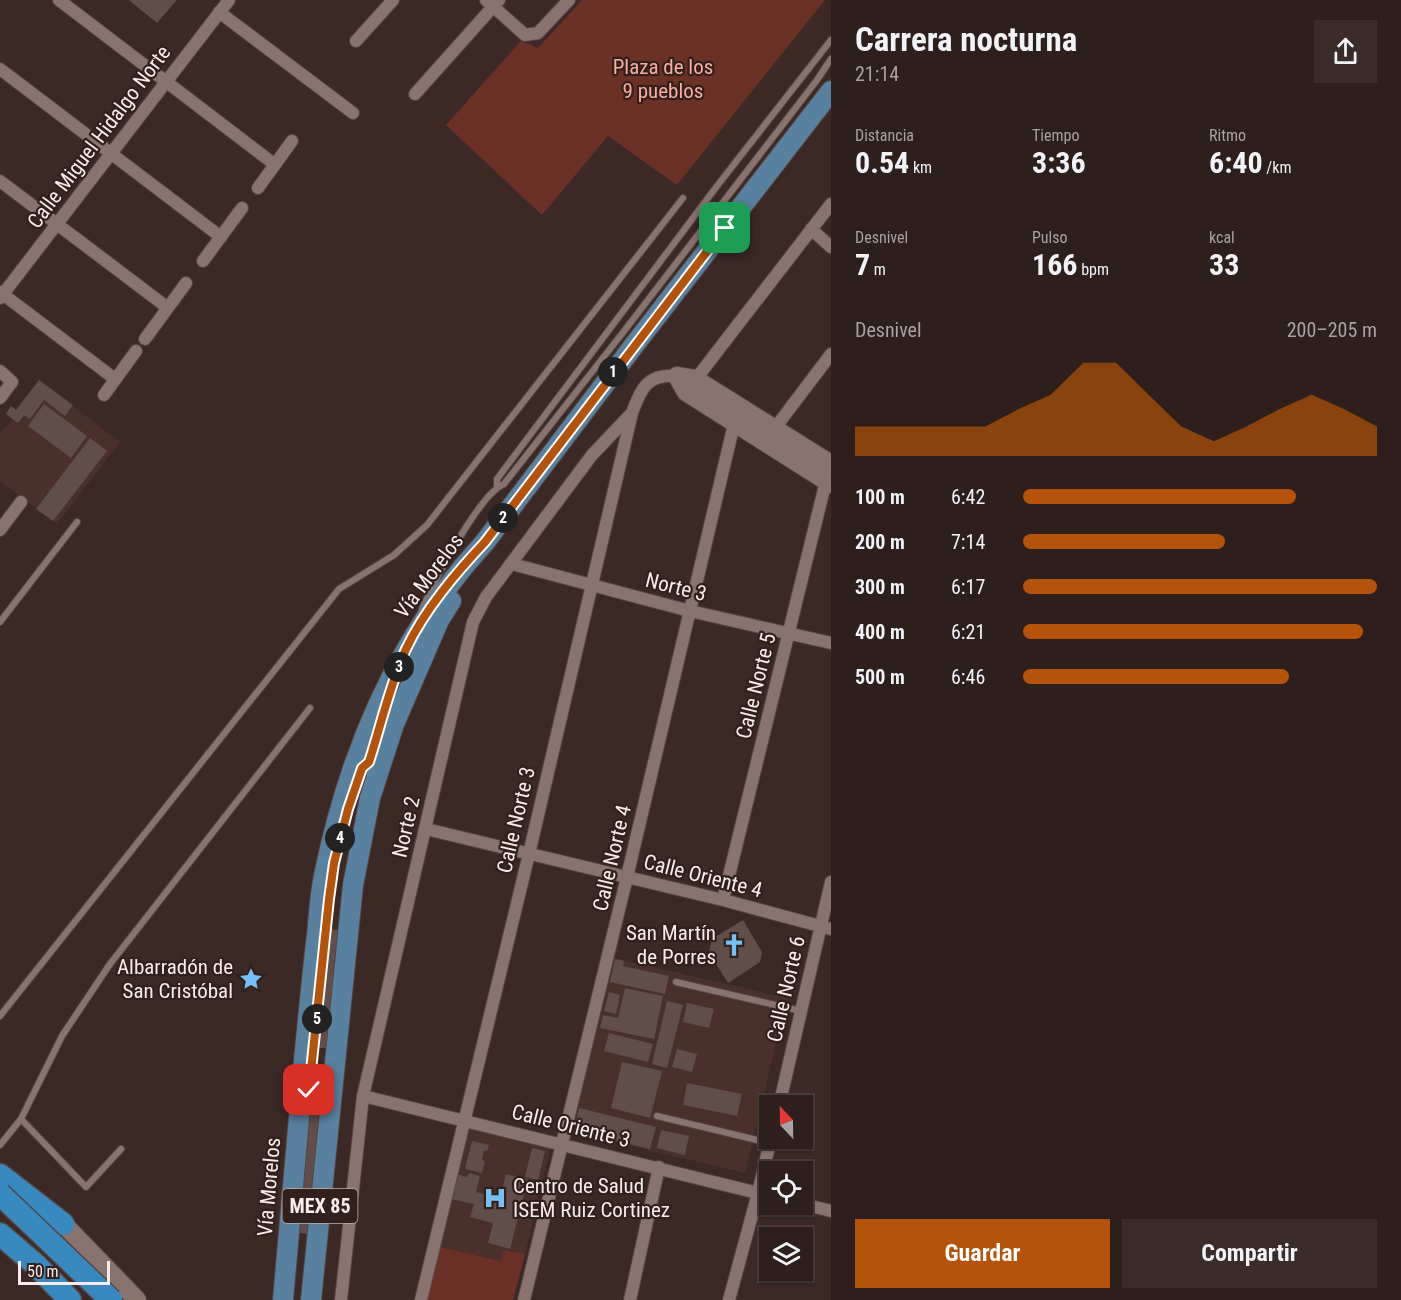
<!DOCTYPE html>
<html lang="es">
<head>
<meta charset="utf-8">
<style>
  body { margin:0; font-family:"Roboto Condensed",sans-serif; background:#392c29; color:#f1f3f6; height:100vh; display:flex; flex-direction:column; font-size:22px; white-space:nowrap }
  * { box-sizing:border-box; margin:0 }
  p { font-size:20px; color:#a7a2a3 }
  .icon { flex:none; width:33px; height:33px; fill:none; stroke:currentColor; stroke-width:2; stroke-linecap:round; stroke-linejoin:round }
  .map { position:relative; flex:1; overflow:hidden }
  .details { display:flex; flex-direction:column; background:#2d1f1c; width:570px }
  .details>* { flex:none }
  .needle { width:39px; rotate:338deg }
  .tools { position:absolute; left:759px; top:1095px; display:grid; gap:12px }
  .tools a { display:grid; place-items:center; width:54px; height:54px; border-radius:0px; background:#2d1f1c; box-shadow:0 2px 4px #0004,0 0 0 2px #483d3b; font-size:30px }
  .scale { position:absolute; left:18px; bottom:15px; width:92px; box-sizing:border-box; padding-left:6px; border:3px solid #f8ebe9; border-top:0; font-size:16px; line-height:21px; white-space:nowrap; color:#f8ebe9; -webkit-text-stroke:4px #31201c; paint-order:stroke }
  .pin { position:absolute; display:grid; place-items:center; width:51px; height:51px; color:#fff; margin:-26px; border-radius:12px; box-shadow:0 3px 9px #0006 }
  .km { position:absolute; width:30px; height:30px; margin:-15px; border-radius:50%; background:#222; color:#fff; font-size:16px; line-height:30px; text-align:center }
  .round { display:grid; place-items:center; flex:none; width:63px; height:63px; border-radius:0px; background:#392c29 }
  .head { display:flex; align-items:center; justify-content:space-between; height:102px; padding:0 24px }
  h1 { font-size:33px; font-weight:700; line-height:45px }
  .stats { display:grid; grid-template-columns:repeat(3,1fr); gap:9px; height:102px; padding:6px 24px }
  .stats div { display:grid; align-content:center }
  .stats b { font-size:30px; font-weight:700 }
  .stats small { font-size:16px; font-weight:400 }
  .stats p { font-size:16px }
  .chart { height:168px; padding:12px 24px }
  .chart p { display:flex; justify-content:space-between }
  .chart svg { width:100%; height:108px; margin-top:6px; fill:#b45309; opacity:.7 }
  .cta { display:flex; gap:12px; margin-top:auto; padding:12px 24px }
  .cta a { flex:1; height:69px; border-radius:0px; background:#b45309; color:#fff; font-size:24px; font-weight:700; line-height:69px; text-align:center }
  .cta a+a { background:#392c29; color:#f1f3f6 }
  ul { padding:0 24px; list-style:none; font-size:20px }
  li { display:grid; grid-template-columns:96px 72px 1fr; align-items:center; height:45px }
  li i { height:15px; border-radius:8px; background:#b45309 }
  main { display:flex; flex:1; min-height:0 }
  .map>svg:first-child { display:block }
  .built { fill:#49302b }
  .green { fill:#6b3126 }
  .building { fill:#614d49 }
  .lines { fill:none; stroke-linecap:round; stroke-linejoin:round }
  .lane-casing { stroke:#554643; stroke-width:8 }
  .street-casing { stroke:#554643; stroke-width:14 }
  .secondary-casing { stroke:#554643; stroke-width:20 }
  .primary-casing { stroke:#554643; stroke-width:22 }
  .highway-casing { stroke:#554643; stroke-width:25 }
  .lane { stroke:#89736e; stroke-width:6 }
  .street { stroke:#89736e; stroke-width:12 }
  .secondary { stroke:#89736e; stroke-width:18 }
  .primary { stroke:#58809f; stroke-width:20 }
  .highway { stroke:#3789bf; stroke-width:22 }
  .highway-bridge-casing { stroke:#554643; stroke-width:25; stroke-linecap:butt }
  .highway-bridge { stroke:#3789bf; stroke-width:22 }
  .route-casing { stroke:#fff; stroke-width:12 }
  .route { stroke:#b45309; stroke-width:8 }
  .labels { text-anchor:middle; stroke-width:4.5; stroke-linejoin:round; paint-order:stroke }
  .shield { fill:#31201c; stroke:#bcaeac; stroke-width:1.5 }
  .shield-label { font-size:20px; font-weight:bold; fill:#f8ebe9 }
  .park-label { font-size:21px; fill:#faad9d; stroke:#31201c }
  .street-label { font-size:21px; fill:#f8ebe9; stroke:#31201c }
  .poi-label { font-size:21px; fill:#f8ebe9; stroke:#31201c; text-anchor:end }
</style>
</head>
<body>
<main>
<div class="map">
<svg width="831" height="1300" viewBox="0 0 831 1300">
  <rect width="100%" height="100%" fill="#3c2926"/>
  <path class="built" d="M39,380l81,62 -63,82 -57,-43v-47l12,-15 -6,-5 5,-8 5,3z
    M614,958l173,40 -42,175 -173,-41z
    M466,1128l84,21 -25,105 -21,-4 -2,11 -62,-14z"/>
  <path class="green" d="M582,0h243l-148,185 -69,-49 -66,79 -96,-90 75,-84 17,7z
    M440,1247l61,14 3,-11 21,4 -12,46h-86z"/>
  <path class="building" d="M129,0h48l-20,23z
    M39,380l34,25 -8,11 -21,-16 -14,19 -6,-4 -6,8 -12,-9 5,-8 5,4z
    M44,404l43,32 -16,22 -43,-32z
    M90,438l17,13 -54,70 -17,-12z
    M743,920l19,32 -2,10 -32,21 -19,-30 3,-14z
    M328,929l10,1 -11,118h-10z
    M615,959l9,2 -1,5 46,10 -4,18 -55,-12z
    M625,988l38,8 -9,43 -54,-11 3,-13 15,3z
    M609,992l11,3 -4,19 -12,-3z
    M667,1001l16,4 -16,63 -15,-4z
    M687,1003l27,6 -5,19 -26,-6z
    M609,1033l44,11 -5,18 -44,-11z
    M677,1049l20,5 -5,18 -20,-5z
    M622,1062l40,9 -12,47 -39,-10z
    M687,1083l55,11 -5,22 -54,-11z
    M579,1108l77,19 -6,22 -76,-19z
    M310,1115h9l-11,119 -9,-1z
    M661,1130l28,6 -4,19 -28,-7z
    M472,1141l17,4 -2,6 -3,-1 -2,10 3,1 -3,12 -17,-4z
    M532,1148l13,3 -7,29 -13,-3z
    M469,1173l11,3 -4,16 24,6 6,-24 22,5 -18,70 -22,-6 5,-20 -23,-6 4,-13 -23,-5 6,-25 10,3z"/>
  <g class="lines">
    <g class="lane-casing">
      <path id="lane" d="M497,487v-8l220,-293 114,-146
        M422,609c12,-27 57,-115 82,-125l117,-149 196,-255 14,-21
        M0,622l77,-100
        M370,773l1,-4 -2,-7 14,-45
        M676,982l125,29
        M0,1016l339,-427 55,-34 33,-30 256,-327
        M657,1116l113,27
        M21,1119l65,68 35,-38
        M0,1145l21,-26 41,-83 48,-72 200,-256"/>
    </g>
    <g class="street-casing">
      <path id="street" d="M59,0l215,164
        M486,0l39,35 13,-2 31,-33
        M219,12l134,101
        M356,41l37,-41
        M0,69l221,168
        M415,94l84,-94
        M0,181l168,127
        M258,188l34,-47
        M811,229l20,18
        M203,261l39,-53
        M0,292l115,87
        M0,298l229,-298
        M145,339l41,-56
        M0,371l12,11 -12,16
        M692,384l139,-180
        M104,395l32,-44
        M775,428l56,-74
        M0,530l21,-28
        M512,564l178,47 141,32
        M426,829l297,71 108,29
        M723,900l103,-419
        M363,1096l407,100
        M779,1106l52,-224
        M802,1204l29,7
        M341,1300l22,-204 110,-474 13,-25 106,-142 38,-40
        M421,1300l108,-446 103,-441c9,-25 16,-40 45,-37
        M524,1300l103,-423 107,-453
        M630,1300l29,-133
        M729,1300l29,-107 13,-55"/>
    </g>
    <g class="secondary-casing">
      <path id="secondary" d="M677,376l9,16 145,92
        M677,376l18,3 136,85
        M55,1215l82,85"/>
    </g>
    <g class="primary-casing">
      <path id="primary" d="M283,1300c7,-80 14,-159 21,-239 4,-42 8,-84 13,-126 2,-20 3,-40 7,-59 25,-123 75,-241 161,-334l150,-198 196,-253
        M311,1300l42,-415 17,-87 24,-74 45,-104 12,-19"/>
    </g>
    <g class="highway-casing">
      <path id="highway" d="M0,1175l63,49
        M0,1234l35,30 35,36"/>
    </g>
    <use href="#lane" class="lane"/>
    <use href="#street" class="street"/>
    <use href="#secondary" class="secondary"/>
    <use href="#primary" class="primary"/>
    <use href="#highway" class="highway"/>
    <g class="highway-bridge-casing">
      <path id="highway-bridge" d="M0,1194l111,106"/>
    </g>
    <use href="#highway-bridge" class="highway-bridge"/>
  </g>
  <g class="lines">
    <g class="route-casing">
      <path id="route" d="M309,1090l20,-191 5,-36 14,-54 14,-41 7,-6c12,-37 21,-78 37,-113 19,-40 50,-76 79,-107l240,-314"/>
    </g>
    <use href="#route" class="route"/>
  </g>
  <defs>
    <g id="church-bare" transform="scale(1.8)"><path d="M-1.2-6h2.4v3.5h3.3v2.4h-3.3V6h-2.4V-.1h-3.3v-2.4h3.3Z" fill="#75c0f6" stroke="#31201c" stroke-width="2.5" paint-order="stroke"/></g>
    <g id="sight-bare" transform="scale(1.8)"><path d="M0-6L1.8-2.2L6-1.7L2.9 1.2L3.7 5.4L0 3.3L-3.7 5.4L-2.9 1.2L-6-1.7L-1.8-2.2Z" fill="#75c0f6" stroke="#31201c" stroke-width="2.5" paint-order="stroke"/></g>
    <g id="hospital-bare" transform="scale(1.8)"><path d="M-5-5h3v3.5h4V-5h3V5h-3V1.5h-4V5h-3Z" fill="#75c0f6" stroke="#31201c" stroke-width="2.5" paint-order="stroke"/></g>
  </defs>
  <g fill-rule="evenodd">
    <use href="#church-bare" x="734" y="945"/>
    <use href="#sight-bare" x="251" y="979"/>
    <use href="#hospital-bare" x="495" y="1198"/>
  </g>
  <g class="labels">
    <rect class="shield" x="282.5" y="1189" width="75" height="34" rx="4.5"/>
    <g class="shield-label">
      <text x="320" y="1213">MEX 85</text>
    </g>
    <g class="park-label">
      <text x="663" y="74">Plaza de los<tspan x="663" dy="24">9 pueblos</tspan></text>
    </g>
    <g class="street-label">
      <text transform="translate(99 137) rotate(-53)" y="7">Calle Miguel Hidalgo Norte</text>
      <text transform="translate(429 576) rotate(-53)" y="7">Vía Morelos</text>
      <text transform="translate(676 587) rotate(14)" y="7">Norte 3</text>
      <text transform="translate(756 686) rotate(-76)" y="7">Calle Norte 5</text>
      <text transform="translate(516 820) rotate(-77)" y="7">Calle Norte 3</text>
      <text transform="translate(406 827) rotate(-77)" y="7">Norte 2</text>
      <text transform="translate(612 858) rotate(-77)" y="7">Calle Norte 4</text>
      <text transform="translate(703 876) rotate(14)" y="7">Calle Oriente 4</text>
      <text transform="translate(786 989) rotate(-77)" y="7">Calle Norte 6</text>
      <text transform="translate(571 1126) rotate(14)" y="7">Calle Oriente 3</text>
      <text transform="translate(269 1187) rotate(-85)" y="7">Vía Morelos</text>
    </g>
    <g class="poi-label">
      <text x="716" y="940">San Martín<tspan x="716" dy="24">de Porres</tspan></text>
      <text x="233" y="974">Albarradón de<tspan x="233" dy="24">San Cristóbal</tspan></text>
      <text x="513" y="1193" text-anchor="start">Centro de Salud<tspan x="513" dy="24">ISEM Ruiz Cortinez</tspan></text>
    </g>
  </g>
</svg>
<div class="tools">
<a><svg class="needle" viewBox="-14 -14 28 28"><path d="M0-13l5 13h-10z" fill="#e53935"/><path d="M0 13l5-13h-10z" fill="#a7a2a3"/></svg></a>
<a><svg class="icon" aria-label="locate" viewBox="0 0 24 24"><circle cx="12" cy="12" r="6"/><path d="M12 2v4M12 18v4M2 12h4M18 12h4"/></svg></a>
<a><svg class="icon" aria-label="layers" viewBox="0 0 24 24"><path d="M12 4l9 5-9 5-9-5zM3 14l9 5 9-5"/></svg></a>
</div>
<div class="scale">50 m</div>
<div class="pin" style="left:725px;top:228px;background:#1e9e55"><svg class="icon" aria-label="arrive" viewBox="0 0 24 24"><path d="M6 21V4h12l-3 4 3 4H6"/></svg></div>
<div class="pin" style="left:309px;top:1090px;background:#d93025"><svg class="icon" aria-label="check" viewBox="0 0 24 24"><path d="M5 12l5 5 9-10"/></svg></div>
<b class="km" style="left:613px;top:372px">1</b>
<b class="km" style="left:503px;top:518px">2</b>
<b class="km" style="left:399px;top:667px">3</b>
<b class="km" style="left:340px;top:838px">4</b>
<b class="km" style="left:317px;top:1019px">5</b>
</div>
<section class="details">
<div class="head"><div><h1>Carrera nocturna</h1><p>21:14</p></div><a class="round"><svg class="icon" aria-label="share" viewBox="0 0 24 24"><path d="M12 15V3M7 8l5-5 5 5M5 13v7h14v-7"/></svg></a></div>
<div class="stats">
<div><p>Distancia</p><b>0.54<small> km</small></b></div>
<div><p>Tiempo</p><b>3:36</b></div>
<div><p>Ritmo</p><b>6:40<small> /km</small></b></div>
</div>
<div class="stats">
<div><p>Desnivel</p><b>7<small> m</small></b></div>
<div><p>Pulso</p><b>166<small> bpm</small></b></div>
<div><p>kcal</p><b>33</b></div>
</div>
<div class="chart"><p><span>Desnivel</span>200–205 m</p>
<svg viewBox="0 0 160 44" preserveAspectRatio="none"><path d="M0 44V32L10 32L20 32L30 32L40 32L50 25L60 19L70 6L80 6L90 19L100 32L110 38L120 32L130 25L140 19L150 25L160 32V44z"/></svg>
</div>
<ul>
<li><b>100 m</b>6:42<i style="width:77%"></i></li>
<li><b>200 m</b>7:14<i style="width:57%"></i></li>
<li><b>300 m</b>6:17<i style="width:100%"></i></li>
<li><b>400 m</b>6:21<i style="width:96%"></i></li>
<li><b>500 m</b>6:46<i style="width:75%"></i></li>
</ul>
<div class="cta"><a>Guardar</a><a>Compartir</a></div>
</section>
</main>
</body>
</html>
